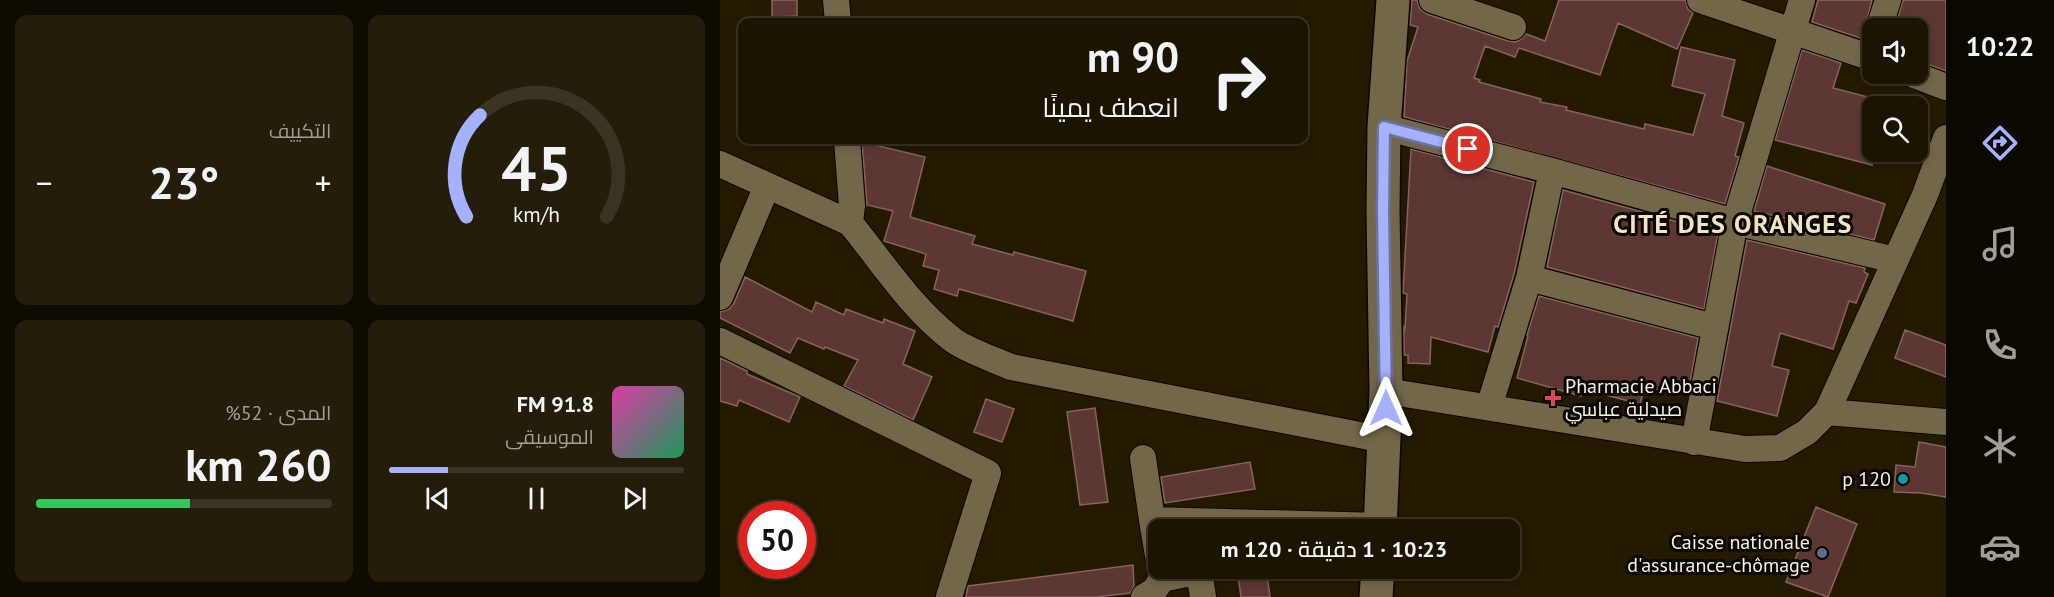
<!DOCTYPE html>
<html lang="ar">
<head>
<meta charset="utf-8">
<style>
	:root { --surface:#1b1400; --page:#241d0a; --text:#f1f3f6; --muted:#a09e99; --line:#393322; --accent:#a5b1fc }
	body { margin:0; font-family:"PT Sans",Cairo,sans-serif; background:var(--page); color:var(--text); direction:rtl; height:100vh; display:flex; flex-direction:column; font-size:22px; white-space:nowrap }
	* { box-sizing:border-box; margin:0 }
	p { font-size:20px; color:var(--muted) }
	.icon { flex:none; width:33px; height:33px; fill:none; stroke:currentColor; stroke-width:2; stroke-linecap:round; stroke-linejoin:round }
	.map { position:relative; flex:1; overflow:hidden; direction:ltr }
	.sheet { display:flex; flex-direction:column; gap:15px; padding:15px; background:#0f0b00; width:720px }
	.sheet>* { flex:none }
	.banner { position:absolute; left:18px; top:18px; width:570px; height:126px; border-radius:12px; box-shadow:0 3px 9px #0003,0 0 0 2px var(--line); direction:rtl; background:#1b1400; color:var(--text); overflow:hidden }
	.tools { position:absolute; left:1142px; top:18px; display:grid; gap:12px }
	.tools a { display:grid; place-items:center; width:66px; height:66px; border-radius:12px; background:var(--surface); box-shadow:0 3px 9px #0003,0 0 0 2px var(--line); font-size:30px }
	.speed { position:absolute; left:18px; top:501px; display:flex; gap:12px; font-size:30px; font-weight:700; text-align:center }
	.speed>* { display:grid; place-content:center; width:78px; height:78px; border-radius:50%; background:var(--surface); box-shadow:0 3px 9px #0003,0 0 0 2px var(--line); line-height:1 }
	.speed .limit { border:9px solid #d22; background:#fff; color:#111 }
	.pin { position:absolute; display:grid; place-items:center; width:51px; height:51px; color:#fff; margin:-26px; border:3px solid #fff; border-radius:50%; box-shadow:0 2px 6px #0007 }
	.me { position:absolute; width:66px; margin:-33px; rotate:0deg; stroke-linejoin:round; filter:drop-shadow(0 0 4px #0008) }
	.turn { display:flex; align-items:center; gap:21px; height:126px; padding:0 30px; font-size:27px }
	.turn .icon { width:78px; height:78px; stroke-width:2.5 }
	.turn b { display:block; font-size:42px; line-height:51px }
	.big { font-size:45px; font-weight:600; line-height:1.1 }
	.sheet .tile { flex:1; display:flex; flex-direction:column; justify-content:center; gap:9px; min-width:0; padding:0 21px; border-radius:12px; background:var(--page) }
	.sheet .dial { align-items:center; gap:0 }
	.dial svg { height:156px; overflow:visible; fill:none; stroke:var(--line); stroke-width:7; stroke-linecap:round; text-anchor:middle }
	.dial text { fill:var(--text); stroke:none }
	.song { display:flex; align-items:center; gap:18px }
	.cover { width:72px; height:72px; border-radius:9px; background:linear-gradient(135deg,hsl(320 70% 55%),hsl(150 70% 35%)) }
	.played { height:6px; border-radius:3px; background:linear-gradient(90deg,var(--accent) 20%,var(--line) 20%) }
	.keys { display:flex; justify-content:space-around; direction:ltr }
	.heat { display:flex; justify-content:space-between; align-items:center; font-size:33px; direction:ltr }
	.charge { height:9px; border-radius:4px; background:linear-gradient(90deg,#34c759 52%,var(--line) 0) }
	.sheet .tiles { flex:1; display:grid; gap:15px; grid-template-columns:repeat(2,1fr) }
	.trip { position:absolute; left:428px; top:519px; width:372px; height:60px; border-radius:12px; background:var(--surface); box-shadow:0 3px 9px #0003,0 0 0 2px var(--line); font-weight:600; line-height:60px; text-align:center; direction:rtl }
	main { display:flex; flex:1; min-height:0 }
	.dock { display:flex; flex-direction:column; width:108px; justify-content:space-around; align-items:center; background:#0b0800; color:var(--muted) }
	.dock .icon { width:42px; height:42px }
	.dock .current { color:var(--accent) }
	.dock b { font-size:27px; color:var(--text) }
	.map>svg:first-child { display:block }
	.building { fill:#5c3734; stroke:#86635f; stroke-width:1.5 }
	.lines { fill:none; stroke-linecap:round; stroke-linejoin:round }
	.street-casing { stroke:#0d0500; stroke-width:28 }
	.secondary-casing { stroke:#0d0500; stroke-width:36 }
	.street { stroke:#726749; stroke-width:26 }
	.secondary { stroke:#726749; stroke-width:33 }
	.route-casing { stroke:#6b73a4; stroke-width:15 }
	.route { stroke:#a5b1fc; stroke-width:10 }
	.health-dot { fill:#e0444e; stroke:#0a0600; stroke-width:2 }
	.culture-dot { fill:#0f9aa8; stroke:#0a0600; stroke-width:2 }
	.service-dot { fill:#5c6f8a; stroke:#0a0600; stroke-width:2 }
	.labels { text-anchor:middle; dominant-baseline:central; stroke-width:6; stroke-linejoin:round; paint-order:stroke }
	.poi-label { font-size:20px; fill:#f8f1e0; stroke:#0a0600; text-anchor:end }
	.district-label { font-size:26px; font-weight:bold; letter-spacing:1.5px; fill:#f0e4c2; stroke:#0a0600 }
</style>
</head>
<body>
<main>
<nav class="dock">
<b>10:22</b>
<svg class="icon current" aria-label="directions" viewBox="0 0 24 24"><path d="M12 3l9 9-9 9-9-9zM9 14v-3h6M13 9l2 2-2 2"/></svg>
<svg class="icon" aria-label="music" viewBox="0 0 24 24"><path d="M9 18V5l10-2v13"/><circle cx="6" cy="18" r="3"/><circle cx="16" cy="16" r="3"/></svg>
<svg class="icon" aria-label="phone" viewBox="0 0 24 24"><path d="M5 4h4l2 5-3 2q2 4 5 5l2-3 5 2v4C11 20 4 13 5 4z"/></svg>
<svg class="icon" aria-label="climate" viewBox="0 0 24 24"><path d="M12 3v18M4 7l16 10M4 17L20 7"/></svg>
<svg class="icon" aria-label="car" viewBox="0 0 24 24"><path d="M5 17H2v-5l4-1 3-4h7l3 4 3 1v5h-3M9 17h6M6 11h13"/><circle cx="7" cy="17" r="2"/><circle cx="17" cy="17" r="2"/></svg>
</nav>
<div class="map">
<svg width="1226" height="597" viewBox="0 0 1226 597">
	<rect width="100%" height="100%" fill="#241a00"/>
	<path class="building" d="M52 0H77V16L52 17Z
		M692 0H697L700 9 707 14 788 41 795 42 802 39 806 34 825 41 839 0H965L968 9 973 13 957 49 898 23 880 75 799 48 795 57 765 46 754 78 760 80 759 82 821 99 820 102 847 107 846 110 924 129 925 124 973 135 985 94 952 86 961 47 1015 60 1002 116 1024 123 1015 156 1019 157 1005 204 684 117 687 61 698 27 690 25Z
		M1098 0H1152L1143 36 1140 38 1092 22Z
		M1183 0H1226V71L1197 60V28H1175Z
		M1082 50 1121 63 1113 88 1152 98V165L1055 140Z
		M142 142 205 157 190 217 255 236 252 244 293 255 294 252 366 271 353 321 239 289 237 296 214 289 219 270 203 266 206 254 164 241 173 211 147 205Z
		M691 149 814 182 794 274 778 327 775 326 768 352 711 337 710 364 688 363V355H684V327L685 328 687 294 683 293Z
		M1047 166 1165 204 1154 240 1034 211Z
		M843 190 998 233 984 309 827 267Z
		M1027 240 1145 268 1144 272 1148 274 1136 303 1129 301 1113 349 1060 333 1052 366 1069 370 1057 416 997 401Z
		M25 277 92 312 96 302 124 315 126 309 163 323 164 319 195 331 183 364 212 377 193 420 124 386 138 360 105 347 104 349 78 338 70 353 0 318V312L9 309 14 303Z
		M819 296 978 338 968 394 959 392 958 395 925 386 920 404 863 389 861 396 797 378 808 336 807 335Z
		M1185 330 1226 345V377L1175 358Z
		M0 358 27 371V374L80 397 69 422 19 400 17 406 0 401Z
		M266 399 294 409 282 442 254 432Z
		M375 408 388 502 360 505 347 412Z
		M1199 442 1226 447V497L1201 493 1174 492 1176 465 1195 467Z
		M530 462 535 489 445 503 441 477Z
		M1096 507 1137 524 1108 597 1066 582Z
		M413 565 414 586 410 593 376 597H246L248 586Z
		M517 568H546L550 597H521Z"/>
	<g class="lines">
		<g class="street-casing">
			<path id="street" d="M116 0 118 22
				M712 0 793 27
				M980 0 1152 58
				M1159 28 1168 0
				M1192 74 1226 87
				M664 127 832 171 1015 222 1175 260
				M127 140 132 205 130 223C163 263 191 308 233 340 248 351 273 359 291 367L665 440
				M0 164 130 223
				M809 278 994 327
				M0 297 47 186
				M0 341 268 473 229 597
				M666 391 1025 449 1060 448 1087 432 1107 412 1205 195 1226 138
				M769 407 809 278 832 171
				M1107 412 1226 422
				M974 442 1015 222 1082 0
				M423 458 432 520
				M438 555 432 520 661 526
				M440 568 442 579 479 571 483 597
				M424 597 434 591 442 579"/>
		</g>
		<g class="secondary-casing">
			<path id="secondary" d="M660 530 666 391 663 211 664 127 673 0
				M656 597 658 568"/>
		</g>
		<use href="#street" class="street"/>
		<use href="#secondary" class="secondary"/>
	</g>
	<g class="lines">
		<g class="route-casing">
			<path id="route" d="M666 408 663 211 664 127 748 149"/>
		</g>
		<use href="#route" class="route"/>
	</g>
	<path class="health-dot" d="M830 389h6v6h6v6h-6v6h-6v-6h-6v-6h6z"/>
	<circle class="culture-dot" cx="1183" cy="479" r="6"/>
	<circle class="service-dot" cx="1102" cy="553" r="6"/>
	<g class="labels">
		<g class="poi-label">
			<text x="845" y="386" text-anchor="start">Pharmacie Abbaci<tspan x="845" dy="23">صيدلية عباسي</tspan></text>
			<text x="1171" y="479">p 120</text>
			<text x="1090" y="542">Caisse nationale<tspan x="1090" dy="23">d'assurance-chômage</tspan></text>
		</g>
		<g class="district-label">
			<text x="1013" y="223">CITÉ DES ORANGES</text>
		</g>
	</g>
</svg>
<div class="tools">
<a><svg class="icon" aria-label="sound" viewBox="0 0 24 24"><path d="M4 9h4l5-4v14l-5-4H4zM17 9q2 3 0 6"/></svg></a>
<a><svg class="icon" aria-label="search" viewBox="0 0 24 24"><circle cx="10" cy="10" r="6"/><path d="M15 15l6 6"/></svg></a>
</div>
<div class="speed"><div class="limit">50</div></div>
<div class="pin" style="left:748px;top:149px;background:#d93025"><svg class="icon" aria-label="arrive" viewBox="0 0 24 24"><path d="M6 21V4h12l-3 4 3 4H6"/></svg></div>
<svg class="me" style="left:666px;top:408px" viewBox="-20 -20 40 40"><path d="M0-17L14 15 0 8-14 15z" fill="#a5b1fc" stroke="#fff" stroke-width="4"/></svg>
<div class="trip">10:23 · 1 دقيقة · 120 m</div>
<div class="banner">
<div class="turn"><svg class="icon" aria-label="right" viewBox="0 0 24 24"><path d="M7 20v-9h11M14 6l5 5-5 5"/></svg><div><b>90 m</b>انعطف يمينًا</div></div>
</div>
</div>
<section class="sheet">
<div class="tiles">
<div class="tile dial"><svg viewBox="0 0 100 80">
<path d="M14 69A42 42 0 1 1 86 69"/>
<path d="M14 69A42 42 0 0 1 21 17" stroke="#a5b1fc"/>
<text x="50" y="56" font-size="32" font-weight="700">45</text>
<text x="50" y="72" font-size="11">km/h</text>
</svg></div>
<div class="tile"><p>التكييف</p>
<div class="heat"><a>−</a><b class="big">23°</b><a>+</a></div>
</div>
<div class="tile">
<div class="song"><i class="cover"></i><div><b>91.8 FM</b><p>الموسيقى</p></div></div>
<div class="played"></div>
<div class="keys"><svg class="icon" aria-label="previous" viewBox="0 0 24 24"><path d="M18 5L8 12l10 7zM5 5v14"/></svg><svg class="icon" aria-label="pause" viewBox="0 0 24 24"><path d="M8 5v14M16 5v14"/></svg><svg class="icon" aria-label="next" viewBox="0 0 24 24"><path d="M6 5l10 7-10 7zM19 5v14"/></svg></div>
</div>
<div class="tile"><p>المدى · 52%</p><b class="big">260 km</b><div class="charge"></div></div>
</div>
</section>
</main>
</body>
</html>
